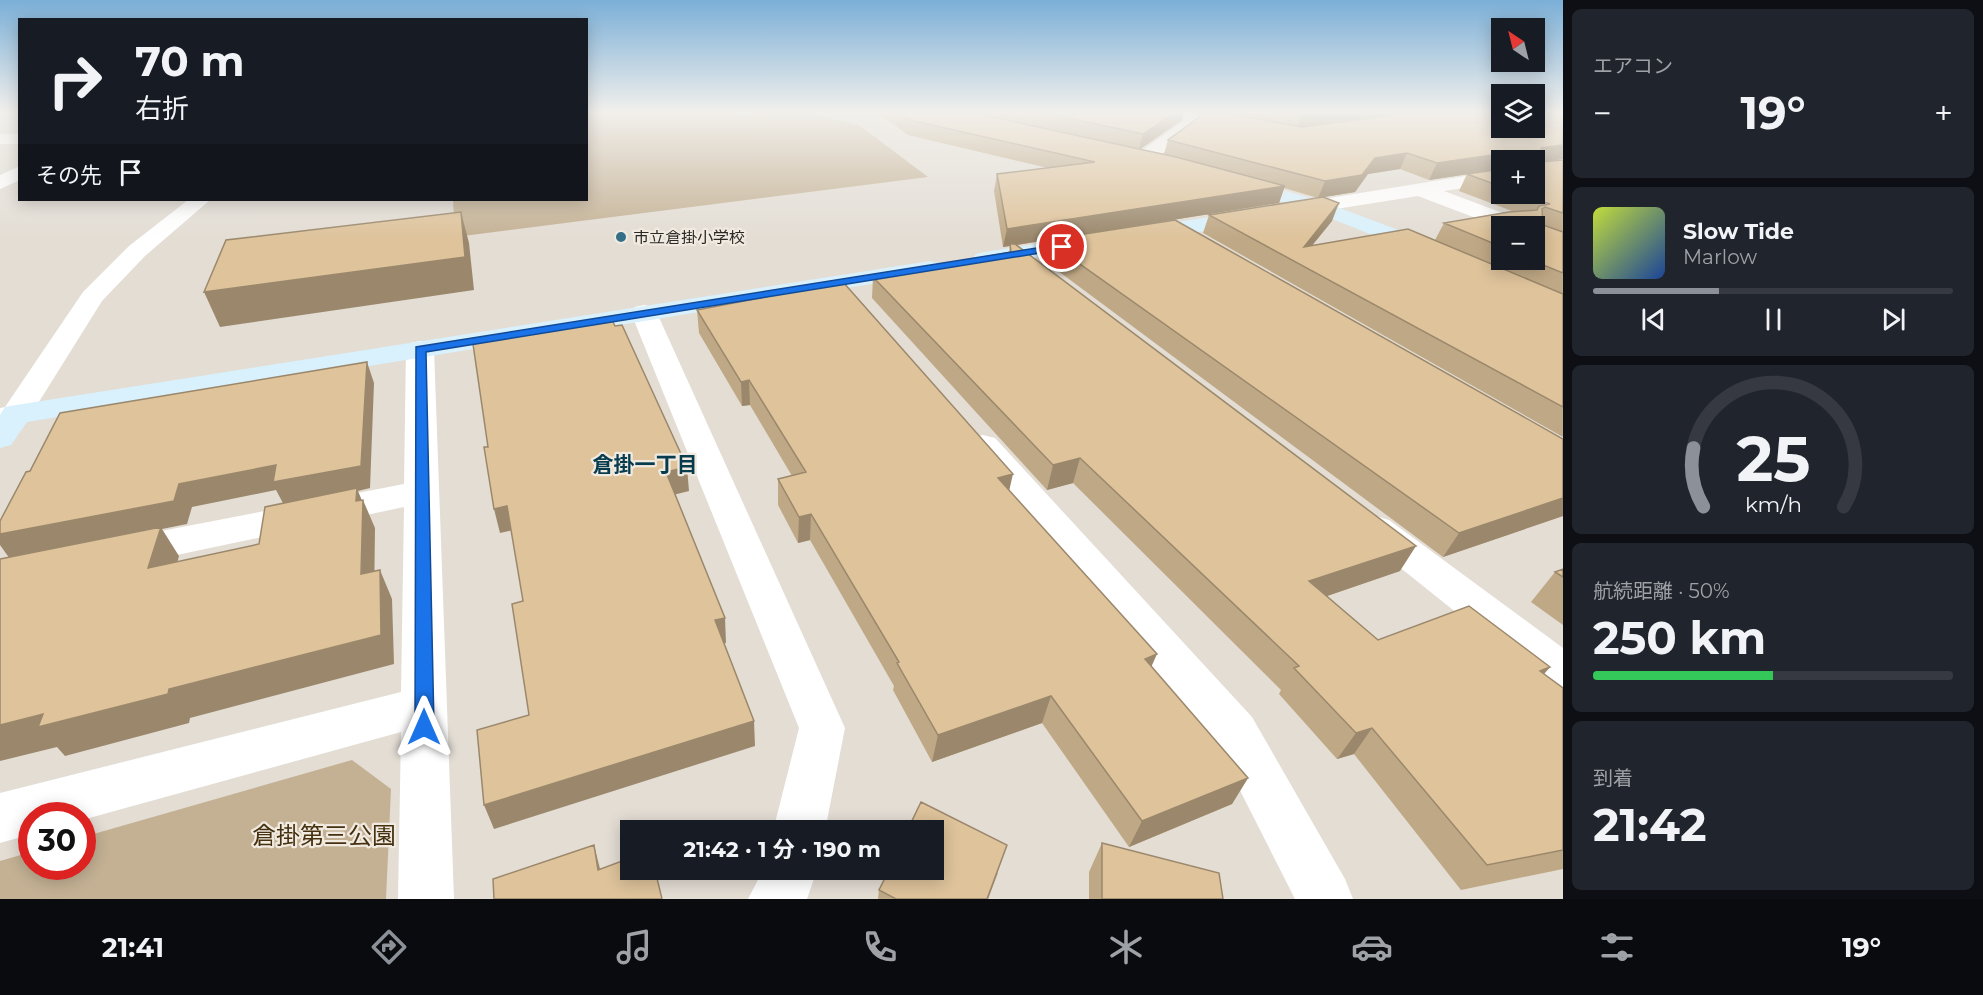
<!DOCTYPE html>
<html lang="ja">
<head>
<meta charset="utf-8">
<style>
	:root { --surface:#171b24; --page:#20242c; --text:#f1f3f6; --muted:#9ea1a6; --line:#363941; --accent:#8c9099 }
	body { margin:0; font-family:Montserrat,"Noto Sans JP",sans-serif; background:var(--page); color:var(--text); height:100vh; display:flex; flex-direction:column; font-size:22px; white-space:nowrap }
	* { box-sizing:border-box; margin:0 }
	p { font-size:20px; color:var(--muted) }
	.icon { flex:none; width:33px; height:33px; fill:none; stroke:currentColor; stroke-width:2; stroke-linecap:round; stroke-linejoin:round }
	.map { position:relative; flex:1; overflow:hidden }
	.side { display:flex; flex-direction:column; gap:9px; padding:9px; background:#0d0f14; width:420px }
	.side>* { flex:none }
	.top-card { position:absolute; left:18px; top:18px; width:570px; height:183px; border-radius:0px; box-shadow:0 3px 15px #0003; background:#171b24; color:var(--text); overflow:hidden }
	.needle { width:39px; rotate:325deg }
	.buttons { position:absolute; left:1491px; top:18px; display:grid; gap:12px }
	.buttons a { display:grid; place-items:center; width:54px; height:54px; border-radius:0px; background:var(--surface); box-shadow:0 3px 15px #0003; font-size:30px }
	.speed { position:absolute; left:18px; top:802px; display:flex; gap:12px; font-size:30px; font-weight:700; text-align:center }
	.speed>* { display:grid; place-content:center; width:78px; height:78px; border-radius:50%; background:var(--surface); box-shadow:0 3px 15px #0003; line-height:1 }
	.speed .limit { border:9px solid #d22; background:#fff; color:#111 }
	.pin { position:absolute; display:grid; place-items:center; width:51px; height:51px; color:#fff; margin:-26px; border:3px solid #fff; border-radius:50%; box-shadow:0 2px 6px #0007 }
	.me { position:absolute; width:66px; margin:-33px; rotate:0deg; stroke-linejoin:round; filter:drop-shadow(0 0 4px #0008) }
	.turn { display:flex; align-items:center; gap:21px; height:126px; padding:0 18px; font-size:27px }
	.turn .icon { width:78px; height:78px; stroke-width:2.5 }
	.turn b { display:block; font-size:42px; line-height:51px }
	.then { display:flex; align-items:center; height:57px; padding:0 18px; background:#0003; gap:12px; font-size:22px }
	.big { font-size:45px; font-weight:700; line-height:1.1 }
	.side .card { flex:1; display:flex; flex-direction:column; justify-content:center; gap:9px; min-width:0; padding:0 21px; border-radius:9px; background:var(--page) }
	.side .dial { align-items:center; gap:0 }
	.dial svg { height:156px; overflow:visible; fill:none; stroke:var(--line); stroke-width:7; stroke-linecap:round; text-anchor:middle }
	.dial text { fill:var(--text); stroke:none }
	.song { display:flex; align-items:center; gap:18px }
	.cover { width:72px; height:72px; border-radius:9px; background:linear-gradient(135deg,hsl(70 70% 55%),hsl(220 70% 35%)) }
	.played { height:6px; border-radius:3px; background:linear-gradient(90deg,var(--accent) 35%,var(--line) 35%) }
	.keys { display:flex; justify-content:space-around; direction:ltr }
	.heat { display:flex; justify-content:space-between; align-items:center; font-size:33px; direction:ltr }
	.charge { height:9px; border-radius:4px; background:linear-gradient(90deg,#34c759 50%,var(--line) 0) }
	.trip { position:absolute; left:620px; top:820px; width:324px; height:60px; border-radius:0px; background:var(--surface); box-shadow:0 3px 15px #0003; font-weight:700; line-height:60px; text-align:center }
	.tabs { display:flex; height:96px; justify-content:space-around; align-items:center; background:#090b0e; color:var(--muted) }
	.tabs .icon { width:42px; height:42px }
	.tabs .current { color:var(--accent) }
	.tabs b { font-size:27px; color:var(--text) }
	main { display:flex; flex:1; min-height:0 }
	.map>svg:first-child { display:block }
	.green { fill:#c4b194 }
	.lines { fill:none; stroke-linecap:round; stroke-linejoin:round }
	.street { fill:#fff; fill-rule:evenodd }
	.secondary { fill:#d9f1fc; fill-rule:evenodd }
	.wall { fill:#bfa885; fill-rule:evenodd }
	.shaded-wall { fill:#9b886c }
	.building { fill:#dec39b; stroke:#9b886c; stroke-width:1.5 }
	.route { fill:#1a73e8; stroke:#114b97; stroke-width:1.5 }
	.poi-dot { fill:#346f87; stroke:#f1eae1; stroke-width:2 }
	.labels { text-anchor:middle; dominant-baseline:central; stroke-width:4.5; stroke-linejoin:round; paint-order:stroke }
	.far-poi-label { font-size:16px; fill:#2a2824; stroke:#f1eae1; text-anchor:start }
	.neighbourhood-label { font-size:21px; font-weight:bold; fill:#073c4e; stroke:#f1eae1 }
	.near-park-label { font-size:24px; fill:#453110; stroke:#f1eae1 }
</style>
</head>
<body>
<main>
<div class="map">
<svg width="1563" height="899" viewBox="0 0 1563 899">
	<rect width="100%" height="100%" fill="#e3ddd4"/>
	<path class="green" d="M587 113H733L746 117 756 113H808L859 125 928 177 455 237 453 200H586Z
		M352 760 391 789 386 899H0V861L31 852 32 867H82L83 837Z"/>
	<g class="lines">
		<path class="street" d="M1171 113H1212L1251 122 1253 126 1245 131 1203 123 1150 163H1136L1134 159 1136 155 1186 119 1173 116Z
			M0 134H20V144H0Z
			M20 166V180L0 189V175Z
			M1502 170V182L1444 191 1524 221 1527 226 1502 228 1418 196 1317 212 1310 210 1307 206 1310 202 1317 200Z
			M188 200H210L145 256 102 301 27 421 0 426V408L5 407 83 292 129 246Z
			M644 305 653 307 657 313 845 728 825 831H773L799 728 631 313 635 307Z
			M420 341 430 343 434 349 454 899H398L401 732 82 820V816H32V834L0 843V793L401 692 404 507 125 566 112 562 106 552 112 542 125 538 404 484 406 349 410 343Z
			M983 435 995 438 1252 717 1345 879 1353 899H1295L1218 747 971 452 967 445 971 438Z
			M1376 516 1389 520 1563 648V690L1547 685 1363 538 1358 529 1363 520Z
			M763 870H817L807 899H748Z"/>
		<path class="secondary" d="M1238 177 1324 202 1438 245 1442 250 1438 255 1430 257 1422 255 1310 210 1231 187 1228 183 1231 179Z
			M1250 211 1258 212 1261 217 1258 222 1144 241 1136 239 1133 234 1136 229 1144 227Z
			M1087 236 1095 238 1098 243 1095 248 984 266 976 264 972 259 976 254 984 252Z
			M930 261 938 263 942 268 938 273 27 422 11 445 0 448V415L5 407 16 405Z"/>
	</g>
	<path class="wall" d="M878 113H1183L1182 120 1140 149 1164 154 1168 140 1243 117 1227 113H1402L1303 127 1563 160V437L1203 233 1209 215 1332 221 1312 245 1435 240 1444 223 1512 211 1459 191 1467 174 1502 169V194H1534V160H1502V169L1429 180 1400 169 1368 174 1355 192 1318 198 1284 188 1279 203 1017 245 1400 571 1327 596 1378 640 1550 667 1544 674 1563 688V869L1461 890 1354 754 1337 759 1279 694 1281 690 1073 483 1047 490 872 298 873 277 1009 253 1010 246 1003 247 994 191 997 174 1048 168 908 135ZM1502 226 1534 260H1502Z
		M1046 240 1563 439V516L1443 557 1042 259Z
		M697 310 1009 491 1151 667 1248 778 1232 804 1129 847 1042 723 932 762 893 690 894 686 810 540 798 543 778 505V479L792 476 750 405 742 406 699 333Z
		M1563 569V625L1531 602 1555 572Z
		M1102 843 1223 899H1089V872Z
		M998 873 988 899H878L879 890Z"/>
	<path class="shaded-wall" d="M1174 113H1183L1182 120 1139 150 1143 134Z
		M1302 113H1402L1297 128Z
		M1563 145V159L1534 163 1541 148Z
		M1512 152 1508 160H1502V169L1429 180 1437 163Z
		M1407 153 1400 169 1368 174 1355 192 1318 198 1325 181 1375 158Z
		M1285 186 1279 203 1003 247 1007 229Z
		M1339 203 1332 221 1298 263 1304 247Z
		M461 212 469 243 474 290 220 327 204 292Z
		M367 362 374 383 370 488 358 491 363 503V500L375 528 374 604 284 505 276 490 192 507 187 524 162 529 179 556 168 597 10 559 0 545V534L179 484 276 465Z
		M749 380 750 405 742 406 741 382Z
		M1080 458 1073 483 1047 490 1053 465Z
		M687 467 689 491 669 496 666 472Z
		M1013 474 1007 500 998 478Z
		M1563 498V516L1443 557 1459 533Z
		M507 506 513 530 500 533 494 509Z
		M811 514 810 540 798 543 799 517Z
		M1416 546 1400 571 1295 607 1309 581Z
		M380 570 392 599 394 664 190 718 189 723 65 756 57 747 0 761V725L43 714Z
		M725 618 726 643 717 645 715 620Z
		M1157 654 1145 681V659Z
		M1550 667 1527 693 1540 671Z
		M1051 696 1042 723 932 762 938 735Z
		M754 721 755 746 494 829 484 805Z
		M1372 728 1354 754 1337 759 1356 733Z
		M1248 778 1232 804 1129 847 1142 821Z
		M594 845 601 873 598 870Z
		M1007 845 988 899H987Z"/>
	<path class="building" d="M900 113H974L1176 157 1285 186 1007 229 997 174 1095 162 910 120Z
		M1044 113H1174L1143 134Z
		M1205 113H1224L1303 127 1408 113H1502V128H1534V113H1563V145L1541 148 1542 162 1563 160V213L1545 207 1542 209 1543 225 1563 232V273L1531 260H1534V226H1502V247L1444 223 1509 212 1537 210 1539 206 1550 204 1520 194H1534V160H1512V152L1437 163 1407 153 1375 158 1362 175 1325 181 1168 140Z
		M1502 169V187L1467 174Z
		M1323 197 1339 203 1304 247 1408 229 1563 294V407L1209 215Z
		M461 212 465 257 204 292 226 240Z
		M1175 220 1563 439V498L1459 533 1046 240Z
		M1010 244H1015L1416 546 1309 581 1378 640 1469 606 1550 667 1540 671 1563 688V850L1487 865 1372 728 1356 733 1294 668 1299 666 1080 458 1053 465 873 277 1011 252Z
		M843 282 1013 474 998 478 1157 654 1145 659 1248 778 1142 821 1051 696 938 735 897 663 899 662 811 514 799 517 778 479 806 472 749 380 741 382 697 310Z
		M612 320 615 326 622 325 687 467 666 472 725 618 715 620 754 721 484 805 477 730 529 715 512 604 523 601 507 506 494 509 484 447H488L473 344Z
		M367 362 361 466 273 482 276 465 179 484 174 501 0 534V521L26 472 30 471 60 413Z
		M357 488 356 501 363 500 361 574 380 570 381 635 169 689 168 694 38 727 43 714 0 725V559L161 527 148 568 259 544 265 507Z
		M1563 569V577L1555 572Z
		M921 802 1007 845 987 899H896L879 890 889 870H933V831H907Z
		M1102 843 1219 873 1223 899H1102Z
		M594 845 598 870 630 858V870H655L662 899H494L493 879Z"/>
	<linearGradient id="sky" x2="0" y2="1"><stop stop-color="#7bafd7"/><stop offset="0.47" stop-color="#f2f0ec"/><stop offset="1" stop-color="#f2f0ec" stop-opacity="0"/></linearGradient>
	<rect width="1563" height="239" fill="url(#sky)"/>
	<path class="route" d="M1062 244 1067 247 1065 249 426 352 434 727 431 733 424 736 417 733 415 727 416 347Z"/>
	<circle class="poi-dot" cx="621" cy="237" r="6"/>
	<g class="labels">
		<g class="far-poi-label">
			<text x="633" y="237">市立倉掛小学校</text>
		</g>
		<g class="neighbourhood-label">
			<text x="645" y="464">倉掛一丁目</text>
		</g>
		<g class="near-park-label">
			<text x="324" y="835">倉掛第三公園</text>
		</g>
	</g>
</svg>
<div class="buttons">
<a><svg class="needle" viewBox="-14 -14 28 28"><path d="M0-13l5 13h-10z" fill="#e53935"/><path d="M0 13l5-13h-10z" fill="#9ea1a6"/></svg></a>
<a><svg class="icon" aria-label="layers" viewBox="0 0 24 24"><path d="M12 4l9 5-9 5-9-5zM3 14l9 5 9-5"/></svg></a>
<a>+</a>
<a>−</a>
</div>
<div class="speed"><div class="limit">30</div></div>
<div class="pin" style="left:1062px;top:247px;background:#d93025"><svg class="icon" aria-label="arrive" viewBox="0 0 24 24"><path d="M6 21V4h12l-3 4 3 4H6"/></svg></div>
<svg class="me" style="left:424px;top:727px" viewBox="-20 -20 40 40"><path d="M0-17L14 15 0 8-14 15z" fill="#1a73e8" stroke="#fff" stroke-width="4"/></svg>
<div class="trip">21:42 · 1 分 · 190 m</div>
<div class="top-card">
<div class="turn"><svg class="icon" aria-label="right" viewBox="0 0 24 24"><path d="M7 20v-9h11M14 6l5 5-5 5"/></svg><div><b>70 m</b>右折</div></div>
<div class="then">その先<svg class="icon" aria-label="arrive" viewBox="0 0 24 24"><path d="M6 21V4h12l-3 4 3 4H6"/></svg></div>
</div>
</div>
<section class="side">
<div class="card"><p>エアコン</p>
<div class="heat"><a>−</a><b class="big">19°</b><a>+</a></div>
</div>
<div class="card">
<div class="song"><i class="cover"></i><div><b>Slow Tide</b><p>Marlow</p></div></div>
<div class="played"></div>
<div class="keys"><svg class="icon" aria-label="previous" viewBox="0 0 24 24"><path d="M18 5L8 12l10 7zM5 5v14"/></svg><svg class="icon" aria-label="pause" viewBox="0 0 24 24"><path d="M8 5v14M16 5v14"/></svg><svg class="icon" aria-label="next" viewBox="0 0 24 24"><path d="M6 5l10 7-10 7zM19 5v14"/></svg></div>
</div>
<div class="card dial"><svg viewBox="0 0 100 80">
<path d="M14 69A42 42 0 1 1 86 69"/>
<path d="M14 69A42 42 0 0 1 9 39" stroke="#8c9099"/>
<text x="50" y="56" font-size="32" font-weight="700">25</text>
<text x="50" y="72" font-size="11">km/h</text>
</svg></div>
<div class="card"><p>航続距離 · 50%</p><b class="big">250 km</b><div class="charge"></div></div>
<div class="card"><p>到着</p><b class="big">21:42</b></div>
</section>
</main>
<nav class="tabs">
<b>21:41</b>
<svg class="icon current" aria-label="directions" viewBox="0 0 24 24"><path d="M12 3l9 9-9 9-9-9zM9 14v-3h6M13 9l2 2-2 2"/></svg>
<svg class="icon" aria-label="music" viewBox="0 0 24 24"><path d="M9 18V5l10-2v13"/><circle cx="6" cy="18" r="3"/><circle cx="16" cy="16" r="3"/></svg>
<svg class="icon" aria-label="phone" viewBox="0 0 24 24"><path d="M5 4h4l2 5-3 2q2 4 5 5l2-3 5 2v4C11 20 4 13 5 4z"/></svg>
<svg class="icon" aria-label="climate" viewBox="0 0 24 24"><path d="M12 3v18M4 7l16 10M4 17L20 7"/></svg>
<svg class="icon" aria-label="car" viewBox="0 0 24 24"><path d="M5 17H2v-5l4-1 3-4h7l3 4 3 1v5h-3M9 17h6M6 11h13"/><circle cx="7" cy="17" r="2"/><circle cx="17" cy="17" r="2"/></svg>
<svg class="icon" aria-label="filters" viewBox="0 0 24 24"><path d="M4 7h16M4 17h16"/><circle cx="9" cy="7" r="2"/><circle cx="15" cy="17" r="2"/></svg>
<b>19°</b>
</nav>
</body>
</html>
